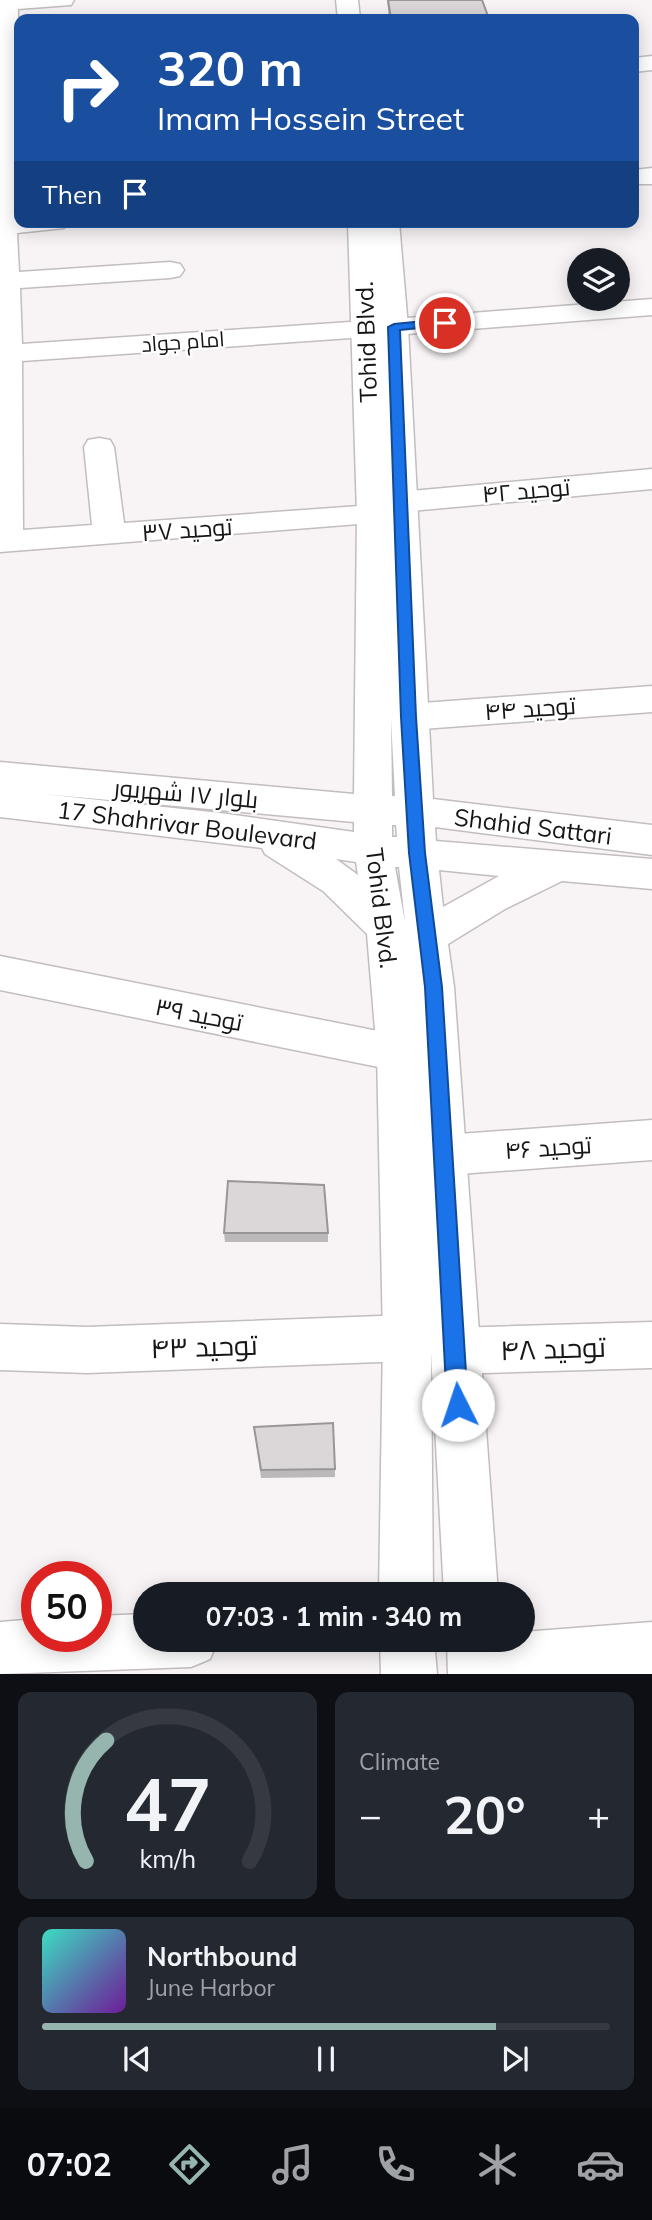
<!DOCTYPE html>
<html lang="en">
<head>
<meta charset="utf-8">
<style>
	:root { --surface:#171b24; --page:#242831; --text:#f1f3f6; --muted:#9ea1a6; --line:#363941; --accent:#97b5af }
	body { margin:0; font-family:Mulish,Cairo,sans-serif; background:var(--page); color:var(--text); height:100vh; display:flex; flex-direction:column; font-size:26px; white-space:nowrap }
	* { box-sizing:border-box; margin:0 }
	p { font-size:23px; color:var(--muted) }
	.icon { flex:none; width:38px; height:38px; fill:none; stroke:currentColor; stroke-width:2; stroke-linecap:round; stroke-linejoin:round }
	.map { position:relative; height:1674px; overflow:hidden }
	.drawer { display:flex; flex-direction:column; gap:18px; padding:18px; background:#0d0f14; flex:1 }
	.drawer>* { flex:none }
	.banner { position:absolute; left:14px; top:14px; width:625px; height:214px; border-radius:14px; box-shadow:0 4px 18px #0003; background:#1a4fa0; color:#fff; overflow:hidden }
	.fabs { position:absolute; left:567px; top:248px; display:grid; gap:14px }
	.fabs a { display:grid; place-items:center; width:63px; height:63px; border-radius:50%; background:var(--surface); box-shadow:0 4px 18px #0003; font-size:35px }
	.speed { position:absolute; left:21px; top:1561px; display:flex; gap:14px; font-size:35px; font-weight:700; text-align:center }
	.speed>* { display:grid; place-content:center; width:91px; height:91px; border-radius:50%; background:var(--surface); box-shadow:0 4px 18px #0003; line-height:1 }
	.speed .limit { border:10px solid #d22; background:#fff; color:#111 }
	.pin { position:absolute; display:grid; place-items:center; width:60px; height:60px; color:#fff; margin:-30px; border:4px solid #fff; border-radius:50%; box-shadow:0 2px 7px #0007 }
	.me { position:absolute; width:77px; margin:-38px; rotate:356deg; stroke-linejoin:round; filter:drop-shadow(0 0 5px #0008) }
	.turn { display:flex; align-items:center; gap:24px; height:147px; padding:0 28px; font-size:32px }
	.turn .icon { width:91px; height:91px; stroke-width:2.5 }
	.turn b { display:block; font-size:49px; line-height:60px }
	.then { display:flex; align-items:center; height:66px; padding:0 28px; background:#0003; gap:14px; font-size:26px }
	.big { font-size:52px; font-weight:700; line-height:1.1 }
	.drawer .card { flex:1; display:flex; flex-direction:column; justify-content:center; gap:10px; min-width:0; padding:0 24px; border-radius:14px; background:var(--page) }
	.drawer .dial { align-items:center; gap:0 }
	.dial svg { height:182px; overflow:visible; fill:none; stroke:var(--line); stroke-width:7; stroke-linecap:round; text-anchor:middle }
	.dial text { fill:var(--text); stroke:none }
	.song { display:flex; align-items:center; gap:21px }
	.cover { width:84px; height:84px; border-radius:10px; background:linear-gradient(135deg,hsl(170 70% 55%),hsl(280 70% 35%)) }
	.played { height:7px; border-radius:4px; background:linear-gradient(90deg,var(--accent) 80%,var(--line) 80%) }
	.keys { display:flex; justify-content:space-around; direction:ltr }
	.heat { display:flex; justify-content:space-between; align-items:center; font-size:38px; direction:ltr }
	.drawer .tiles { flex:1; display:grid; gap:18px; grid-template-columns:1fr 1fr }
	.card:last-child { grid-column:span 2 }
	.trip { position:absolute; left:133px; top:1582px; width:402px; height:70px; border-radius:35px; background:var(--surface); box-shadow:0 4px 18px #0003; font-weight:700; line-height:70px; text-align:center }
	.tab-bar { display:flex; height:112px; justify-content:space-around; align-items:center; background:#090b0e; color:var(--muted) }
	.tab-bar .icon { width:49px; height:49px }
	.tab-bar .active { color:var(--accent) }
	.tab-bar b { font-size:32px; color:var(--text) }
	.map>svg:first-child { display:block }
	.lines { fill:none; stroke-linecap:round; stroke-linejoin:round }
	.minor-casing { stroke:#c2bdbf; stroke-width:3 }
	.major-casing { stroke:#c2bdbf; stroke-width:3 }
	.minor { fill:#fff; fill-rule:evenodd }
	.major { fill:#fff; fill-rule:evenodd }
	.wall { fill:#bcb9ba }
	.building { fill:#dbd7d8; stroke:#999697; stroke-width:2 }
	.route { fill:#1a73e8; stroke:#114b97; stroke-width:2 }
	.labels { text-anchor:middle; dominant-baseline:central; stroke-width:5; stroke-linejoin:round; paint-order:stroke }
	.far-street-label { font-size:21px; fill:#171616; stroke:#fff }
	.street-label { font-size:24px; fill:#171616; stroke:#fff }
	.near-street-label { font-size:28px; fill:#171616; stroke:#fff }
</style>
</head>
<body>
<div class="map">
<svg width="652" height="1674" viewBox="0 0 652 1674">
	<rect width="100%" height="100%" fill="#f8f4f5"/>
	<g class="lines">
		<g class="minor-casing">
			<path id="minor" d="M0 0H74L71 5 18 9 17 217 19 222H68L64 228 17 233 19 272 170 262 180 264 184 270 180 276 170 278 20 288 22 344 365 321 375 323 379 329 375 335 365 337 22 361 23 530 92 525 84 447 88 440 99 438 110 440 114 447 124 523 373 505 384 508 389 515 384 522 0 552Z
				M652 56V70L634 72V58Z
				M652 168V184H634V170Z
				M652 299V315L394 335 384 333 380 327 384 321 394 319Z
				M652 469V489L400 512 389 509 384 502 389 495 400 492Z
				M652 686V712L409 730 396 726 391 717 396 708 409 704Z
				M0 956 398 1035 413 1040 419 1053 413 1066 398 1071 0 990Z
				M652 1120V1160L445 1175 429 1169 423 1155 429 1141 445 1135Z
				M407 1315 424 1322 431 1338 424 1354 407 1361 87 1373 0 1370V1324L87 1327Z
				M652 1322V1368L454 1374 437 1368 430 1351 437 1334 454 1328Z
				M145 1614V1640H218L210 1659 191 1667 0 1674V1622L37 1619V1636H96V1616Z
				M652 1622V1674H453L448 1664 456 1644 468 1640H523V1632Z"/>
		</g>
		<g class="major-casing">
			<path id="major" d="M336 0H358L360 19H338Z
				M348 222H399L408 327 433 799 652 825V855L435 827 436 841 652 859V889L562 881 505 909 448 944 454 987 498 1594H444L431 1352 433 1594H379L383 1338 377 1053 367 934 323 891 265 854 262 848 0 817V762L354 794 357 515ZM391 719 395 796H392ZM43 794 354 822V832L220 813ZM392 825H396L397 837H392ZM336 859 356 862 358 875ZM395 867H399L405 922ZM439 870 499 876 443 907Z
				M380 1640H434L437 1674H381Z
				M447 1640H501L504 1674H448Z"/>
		</g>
		<use href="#minor" class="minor"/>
		<use href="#major" class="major"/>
	</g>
	<path class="wall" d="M387 0H482L489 19H389Z
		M224 1233H328V1242H225Z
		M254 1427 335 1469V1477L261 1478Z"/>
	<path class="building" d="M388 0H482L489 19H391Z
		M228 1181 324 1185 328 1233H224Z
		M333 1423 335 1469 261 1470 254 1427Z"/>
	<path class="route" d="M445 319 451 323 449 325 400 330 416 717 425 853 442 987 468 1405 465 1413 458 1416 450 1413 447 1405 425 987 409 853 401 717 388 327 394 324Z"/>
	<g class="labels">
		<g class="far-street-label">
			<text transform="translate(183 341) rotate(-4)">امام جواد</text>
		</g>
		<g class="street-label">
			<text transform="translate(366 342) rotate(-92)">Tohid Blvd.</text>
			<text transform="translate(526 490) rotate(-5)">توحید ۴۲</text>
			<text transform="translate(187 529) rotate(-4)">توحید ۳۷</text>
			<text transform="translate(530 708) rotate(-4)">توحید ۴۴</text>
			<text transform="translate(186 793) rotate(5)">بلوار ۱۷ شهریور</text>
			<text transform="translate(187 825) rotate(7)">17 Shahrivar Boulevard</text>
			<text transform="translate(533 826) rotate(7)">Shahid Sattari</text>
			<text transform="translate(382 908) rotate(83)">Tohid Blvd.</text>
			<text transform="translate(199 1014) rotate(11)">توحید ۳۹</text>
			<text transform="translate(548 1147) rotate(-4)">توحید ۴۶</text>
		</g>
		<g class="near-street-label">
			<text transform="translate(204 1346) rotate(-2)">توحید ۴۳</text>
			<text transform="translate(553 1348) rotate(-2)">توحید ۴۸</text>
		</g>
	</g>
</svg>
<div class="fabs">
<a><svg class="icon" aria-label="layers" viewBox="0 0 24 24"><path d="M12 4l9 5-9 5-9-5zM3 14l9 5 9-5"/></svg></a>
</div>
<div class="speed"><div class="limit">50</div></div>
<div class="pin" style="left:445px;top:323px;background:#d93025"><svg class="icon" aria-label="arrive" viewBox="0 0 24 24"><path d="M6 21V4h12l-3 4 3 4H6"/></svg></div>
<svg class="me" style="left:458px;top:1405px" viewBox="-20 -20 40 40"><circle r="19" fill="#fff"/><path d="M0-13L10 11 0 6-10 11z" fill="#1a73e8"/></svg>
<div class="trip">07:03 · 1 min · 340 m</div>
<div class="banner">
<div class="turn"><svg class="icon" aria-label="right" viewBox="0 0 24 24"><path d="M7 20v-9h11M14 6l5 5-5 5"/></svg><div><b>320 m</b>Imam Hossein Street</div></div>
<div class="then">Then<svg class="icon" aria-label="arrive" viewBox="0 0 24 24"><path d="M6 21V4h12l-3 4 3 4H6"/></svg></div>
</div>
</div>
<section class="drawer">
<div class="tiles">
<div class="card dial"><svg viewBox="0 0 100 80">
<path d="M14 69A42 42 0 1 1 86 69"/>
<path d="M14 69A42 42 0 0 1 23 16" stroke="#97b5af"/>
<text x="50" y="56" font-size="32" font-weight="700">47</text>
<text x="50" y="72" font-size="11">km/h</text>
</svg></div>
<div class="card"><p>Climate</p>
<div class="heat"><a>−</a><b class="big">20°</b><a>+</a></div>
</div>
<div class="card">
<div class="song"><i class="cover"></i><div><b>Northbound</b><p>June Harbor</p></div></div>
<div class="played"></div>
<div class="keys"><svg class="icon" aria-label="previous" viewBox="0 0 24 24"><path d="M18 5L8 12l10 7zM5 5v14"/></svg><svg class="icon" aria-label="pause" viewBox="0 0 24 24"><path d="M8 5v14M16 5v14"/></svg><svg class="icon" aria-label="next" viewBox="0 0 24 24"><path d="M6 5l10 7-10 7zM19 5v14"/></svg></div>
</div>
</div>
</section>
<nav class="tab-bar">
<b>07:02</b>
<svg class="icon active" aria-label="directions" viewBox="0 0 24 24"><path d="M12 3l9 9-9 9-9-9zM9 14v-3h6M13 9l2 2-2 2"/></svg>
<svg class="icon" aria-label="music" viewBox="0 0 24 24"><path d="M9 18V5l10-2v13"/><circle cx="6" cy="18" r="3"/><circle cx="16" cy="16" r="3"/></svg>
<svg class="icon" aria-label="phone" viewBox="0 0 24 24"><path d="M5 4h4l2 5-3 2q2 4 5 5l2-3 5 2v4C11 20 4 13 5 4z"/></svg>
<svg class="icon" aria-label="climate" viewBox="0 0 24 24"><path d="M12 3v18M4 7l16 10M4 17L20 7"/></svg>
<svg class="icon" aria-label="car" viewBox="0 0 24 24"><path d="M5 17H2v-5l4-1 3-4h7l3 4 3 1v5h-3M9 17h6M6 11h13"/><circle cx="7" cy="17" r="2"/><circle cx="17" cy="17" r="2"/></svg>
</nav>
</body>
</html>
